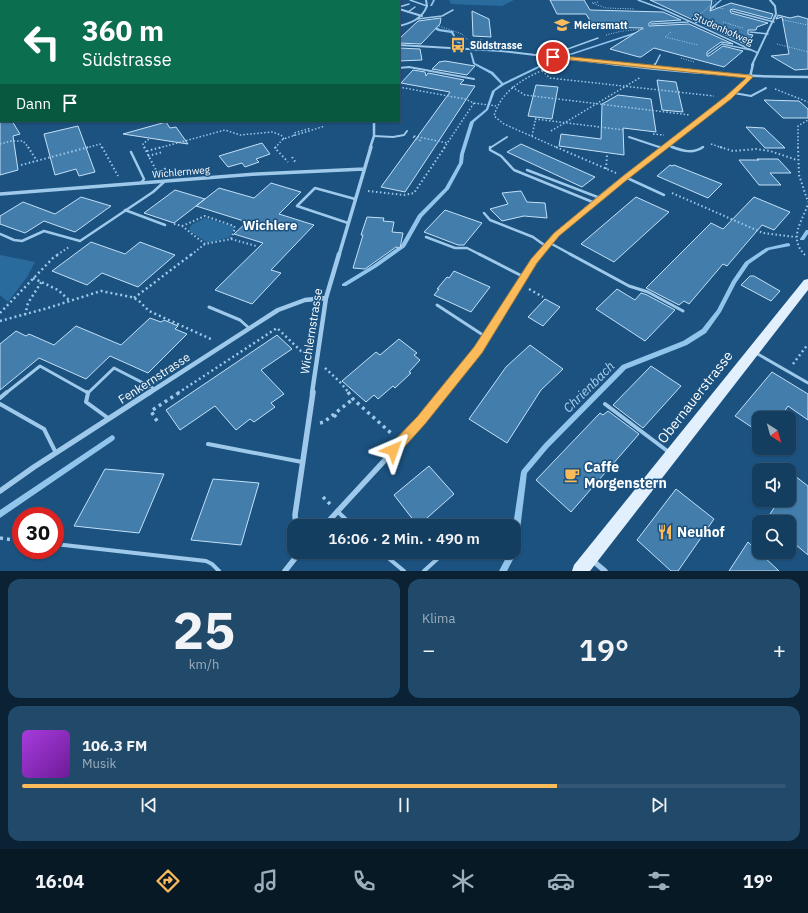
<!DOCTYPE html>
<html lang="de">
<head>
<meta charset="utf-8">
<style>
	:root { --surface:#143e60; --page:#214969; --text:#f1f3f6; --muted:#9daebd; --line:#335775; --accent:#fcbb5a }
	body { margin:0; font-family:"IBM Plex Sans",sans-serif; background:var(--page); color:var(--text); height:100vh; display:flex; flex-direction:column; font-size:15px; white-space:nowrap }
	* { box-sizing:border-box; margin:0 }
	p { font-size:13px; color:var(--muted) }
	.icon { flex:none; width:22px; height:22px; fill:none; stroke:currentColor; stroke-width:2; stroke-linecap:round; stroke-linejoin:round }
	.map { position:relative; height:571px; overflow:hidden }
	.drawer { display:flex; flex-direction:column; gap:8px; padding:8px; background:#0b2235; flex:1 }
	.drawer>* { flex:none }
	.guide { position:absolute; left:0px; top:0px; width:400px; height:122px; box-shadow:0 1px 3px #0004,0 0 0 1px var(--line); background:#0b6e4f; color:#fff; overflow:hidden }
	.needle { width:26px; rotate:143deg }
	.buttons { position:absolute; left:752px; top:411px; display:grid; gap:8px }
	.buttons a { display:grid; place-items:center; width:44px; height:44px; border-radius:8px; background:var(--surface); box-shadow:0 1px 3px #0004,0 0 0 1px var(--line); font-size:20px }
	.speed { position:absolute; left:12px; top:507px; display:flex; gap:8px; font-size:20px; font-weight:700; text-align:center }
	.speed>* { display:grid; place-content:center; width:52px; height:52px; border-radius:50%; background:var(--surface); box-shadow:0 1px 3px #0004,0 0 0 1px var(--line); line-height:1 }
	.speed .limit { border:6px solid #d22; background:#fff; color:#111 }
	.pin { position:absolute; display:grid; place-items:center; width:34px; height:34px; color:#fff; margin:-17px; border:2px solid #fff; border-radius:50%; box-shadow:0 1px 4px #0007 }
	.me { position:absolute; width:44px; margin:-22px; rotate:43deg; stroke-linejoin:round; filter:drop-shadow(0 0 3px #0008) }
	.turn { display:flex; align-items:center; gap:14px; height:84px; padding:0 16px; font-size:18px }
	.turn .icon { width:52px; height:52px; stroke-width:2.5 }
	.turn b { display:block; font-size:28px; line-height:34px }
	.then { display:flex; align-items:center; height:38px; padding:0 16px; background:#0003; gap:8px; font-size:15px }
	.big { font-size:30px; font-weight:600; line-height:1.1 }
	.drawer .tile { flex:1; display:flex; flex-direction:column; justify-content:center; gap:6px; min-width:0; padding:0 14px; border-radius:12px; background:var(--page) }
	.drawer .dial { align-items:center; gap:0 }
	.dial b { font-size:52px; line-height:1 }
	.song { display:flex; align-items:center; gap:12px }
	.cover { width:48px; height:48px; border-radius:6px; background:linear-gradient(135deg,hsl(280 70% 55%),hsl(280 70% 35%)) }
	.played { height:4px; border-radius:2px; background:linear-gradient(90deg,var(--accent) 70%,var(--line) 70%) }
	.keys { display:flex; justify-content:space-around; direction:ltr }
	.heat { display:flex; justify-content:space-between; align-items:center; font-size:22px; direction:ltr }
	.drawer .tiles { flex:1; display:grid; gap:8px; grid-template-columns:1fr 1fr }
	.tile:last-child { grid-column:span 2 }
	.trip { position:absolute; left:287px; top:519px; width:234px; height:40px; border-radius:12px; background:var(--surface); box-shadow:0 1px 3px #0004,0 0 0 1px var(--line); font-weight:600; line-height:40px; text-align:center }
	.menu { display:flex; height:64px; justify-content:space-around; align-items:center; background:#081926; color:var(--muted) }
	.menu .icon { width:28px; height:28px }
	.menu .selected { color:var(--accent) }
	.menu b { font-size:18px; color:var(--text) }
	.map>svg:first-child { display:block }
	.green { fill:#2a6b9d }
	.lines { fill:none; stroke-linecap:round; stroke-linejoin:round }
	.stream { fill:#91c5ec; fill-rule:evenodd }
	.building { fill:#437dab; stroke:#c3e0f8 }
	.path-far4 { stroke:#9ec9ea; stroke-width:1; stroke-dasharray:1 1.5; stroke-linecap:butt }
	.path-far3 { stroke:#9ec9ea; stroke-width:1.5; stroke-dasharray:1.5 2; stroke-linecap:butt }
	.path-far2 { stroke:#9ec9ea; stroke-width:2; stroke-dasharray:1.5 2.5; stroke-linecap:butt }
	.path-far1 { stroke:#9ec9ea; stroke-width:2.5; stroke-dasharray:2 3; stroke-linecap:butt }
	.path { stroke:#9ec9ea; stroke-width:3.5; stroke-dasharray:3 4; stroke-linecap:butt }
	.service-far4 { stroke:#9ec9ea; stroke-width:1.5 }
	.service-far3 { stroke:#9ec9ea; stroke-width:2 }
	.service-far2 { stroke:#9ec9ea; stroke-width:2.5 }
	.service-far1 { stroke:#9ec9ea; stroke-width:3 }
	.service { stroke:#9ec9ea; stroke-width:4 }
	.minor-far4 { stroke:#9ec9ea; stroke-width:2 }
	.minor-far3 { stroke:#9ec9ea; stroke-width:2.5 }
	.minor-far2 { stroke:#9ec9ea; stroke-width:3.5 }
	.minor-far1 { stroke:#9ec9ea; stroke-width:4.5 }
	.minor { stroke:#9ec9ea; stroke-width:5.5 }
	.primary { fill:#e2f0fe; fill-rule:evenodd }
	.route { fill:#fcbb5a; stroke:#a47a3a }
	.labels { text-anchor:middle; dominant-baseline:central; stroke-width:3; stroke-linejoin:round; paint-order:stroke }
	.far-poi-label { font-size:10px; font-weight:bold; fill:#fff; stroke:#1b5280; text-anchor:start }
	.far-street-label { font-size:10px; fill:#fff; stroke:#1b5280 }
	.street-label { font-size:12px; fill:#fff; stroke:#1b5280 }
	.neighbourhood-label { font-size:13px; font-weight:bold; fill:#fff; stroke:#1b5280 }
	.water-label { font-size:13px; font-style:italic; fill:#a9d2f2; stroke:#1b5280 }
	.near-street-label { font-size:14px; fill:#fff; stroke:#1b5280 }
	.near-poi-label { font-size:14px; font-weight:bold; fill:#fff; stroke:#1b5280; text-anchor:start }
</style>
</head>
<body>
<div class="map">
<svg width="808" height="571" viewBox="0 0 808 571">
	<rect width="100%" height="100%" fill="#1b5280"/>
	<path class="green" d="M449 0H514L502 6 451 4Z
		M205 218 233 226 234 228 230 237 208 243 190 231V227L193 224Z
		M0 255 35 262 27 277 8 302 0 295Z"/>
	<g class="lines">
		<path class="stream" d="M433 0H435L432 6H430Z
			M720 0H722L697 23H695V21Z
			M431 24 440 29 453 31 455 36V39L463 44 461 45 453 40V36L451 33 438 31 430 26Z
			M639 31 641 32 571 55 569 54Z
			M470 52 472 53 475 63 493 72 503 83 551 60 553 61 504 85 495 91 488 110 474 122 464 154 463 163 449 189 422 217 405 247 377 267 346 286H342V284L373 265 401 245 418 215 445 188 459 163 460 154 470 122 486 109 492 91 501 84 491 74 473 64Z
			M806 230H808V234L804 240H800V239Z
			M788 243 790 244V246L769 250 749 264 736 283 721 312 706 333 687 345 626 369 548 448 527 473 518 546 517 549H515L517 552 507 571H499L509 552H514V526H513L521 472 522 470 544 444 622 365 683 341 702 329 717 310 732 281 745 262 766 248Z
			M112 435 114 436 115 438 114 440 0 518V510Z"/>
	</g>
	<path class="building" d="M550 0H584L590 10 663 12 681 20 651 22 649 23V26L689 24 733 44 721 42 707 52V56H709L723 46 743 51 724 67 654 48 641 57H639L610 49 643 28 594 27 586 14H557Z
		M650 0H712L710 11 731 3 773 14 771 19 733 9 730 10 731 13 768 23 757 27 756 30H748V34L753 35 747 45Z
		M472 11 489 19 491 37 473 36Z
		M778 15 790 18 798 16 808 19V69L795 70 771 56 789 54 782 17 776 19Z
		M441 18 440 24 421 44 399 43V39L418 21Z
		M399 48 420 49 422 60 399 61Z
		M445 61 475 66 467 75 432 69 439 62Z
		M413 70 425 72 426 76 428 73 464 80 460 84 475 86 405 192 381 187 450 92 401 83Z
		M657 80 676 82 683 112 662 110Z
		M536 85 558 87 552 119 528 116Z
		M618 95 651 99 656 132 623 128 624 155 559 146 561 134 601 139 602 104Z
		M764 100 799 101 808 109V118H783Z
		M0 104 1 121H12L20 134 13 136 18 170 0 175Z
		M166 122 170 128 176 127 188 144 123 134Z
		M78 126 95 172 79 176 76 169 55 175 44 134Z
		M746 127 764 128 785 148H765Z
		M262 143 270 154 256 159 259 162 245 167 242 163 228 167 219 156Z
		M521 144 595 177 582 187 507 152Z
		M757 159H778L791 173H770L781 185H759L739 160H759Z
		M670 165 672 166 674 165 722 184 708 198 657 176Z
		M271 183 301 192 279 214 314 225 271 270 281 273 252 304 215 290 263 243 234 234 247 222 196 206 219 188 254 198Z
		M175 190 205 199 174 223 144 213Z
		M521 191 527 202 545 203 547 218 524 216 502 221 490 209 508 204 502 193Z
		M81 197 111 206 75 232 44 221 25 233 0 224V216L23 202 55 214Z
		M636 197 669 212 614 262 581 244Z
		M754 197 790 212 774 230 762 225 727 266 723 264 689 304 684 301 679 305 646 288 711 223 723 229Z
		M445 210 482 223 464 245H458L424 232Z
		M367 217 384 218 383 221 394 222 392 232 403 233 400 248 396 247 365 269 353 268 363 235H361Z
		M91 242 125 254 140 242 175 255 138 287 102 273 87 285 52 271Z
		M454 271 490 287 471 312 434 295 439 289H437L447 277 449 278Z
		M750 276H754L780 291 771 301 741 285Z
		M617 289 635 300 641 293 647 295 675 310 645 341 596 309Z
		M545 299 560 307 543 326 528 317Z
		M150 318 161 322 164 320 178 326 175 329 187 334 148 373 110 356 86 379 39 358 0 390V344L16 331 26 336 29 334 54 345 76 326 121 345Z
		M277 335 292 349 261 370 284 394 271 403 275 407 254 422 250 419 236 430 215 406 180 430 166 410Z
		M399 339 417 353 414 355 420 360 409 372 411 373 395 388 393 386 378 399 374 395 366 402 342 381 376 352 380 355Z
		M530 345 563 369 541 390 507 443 469 419 506 367Z
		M651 366 681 386 643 428 613 405Z
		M772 372 808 394V420L788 406 780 418H759V432L735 416Z
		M608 411 639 434 571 512 536 480 600 413 603 415Z
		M429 466 454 494 418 526 394 495Z
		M105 469 164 474 139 533 74 526Z
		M795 476 808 486V555L789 539V522H765L779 500H789V485Z
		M213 479 259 483 241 545 191 540Z
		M676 489 714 519 678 571H671L637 540Z
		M748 542 779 571H729Z"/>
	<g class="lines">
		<path class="path-far4" d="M598 2 592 3 606 8 635 9
			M710 6 724 9
			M698 16 717 0
			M783 20 808 25
			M723 22 743 28
			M439 26 462 34 468 40
			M671 32 665 37 698 45
			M606 35 622 31 645 29
			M777 44 808 52
			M681 58 694 62"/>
		<path class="path-far3" d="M552 66C527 77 502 88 494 116L504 124 558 148
			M542 71 550 78 714 96
			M399 87 465 99 474 103 444 148
			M512 87 525 95 690 115
			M775 89 808 102
			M474 103 496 106
			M535 119 624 130
			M551 131 641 77
			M653 134 664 135
			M294 136V133L311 128
			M414 136 447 143
			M532 136 536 117
			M413 137 421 141
			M0 144 11 141H23L29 148
			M711 144 723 148
			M86 148 100 144 102 148
			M145 148 143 144 150 138
			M159 148 225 130 240 135 272 132 281 135 284 139
			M275 148 283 139 325 126
			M798 148V126L808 120"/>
		<path class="path-far2" d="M28 147 37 161
			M102 147 118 176
			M144 147 157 172
			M276 147 275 148 288 162
			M556 147 616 173
			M720 147 733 151 756 149 770 151 797 160
			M798 147 799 175 808 202
			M147 151 162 147
			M148 156 163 152
			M292 157 296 163
			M21 165 89 147
			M606 169 607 155
			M162 172 165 169 163 166
			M368 191 404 195 414 193 445 147
			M672 193 763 233 796 237
			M174 224 182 226 205 244 231 239 256 246
			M182 226 205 216 234 226 235 228 231 239
			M57 255 69 247
			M191 255 205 244
			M805 255C788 238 802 222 808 204"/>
		<path class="path-far1" d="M33 278 58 290 70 301
			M529 289 543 297
			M134 298 192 254
			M0 313 53 258 59 254
			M25 315 28 303 42 281
			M0 321 48 308 101 291 131 297 138 300 149 311 213 340
			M793 364 808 344
			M325 368 340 382 349 393
			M178 393 277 328 301 351H307"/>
		<path class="path" d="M348 392 353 399 392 434
			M334 415 338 419
			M157 421 151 411 180 392
			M320 423 324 422 353 399
			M323 497 331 505
			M0 538 21 541"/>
		<path class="service-far4" d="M311 0 315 1
			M410 0 427 6
			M638 0 665 10 758 53
			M399 7 409 4
			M732 11 774 22
			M408 12 415 7
			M417 19 442 16 453 10
			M651 24 688 22
			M750 32 768 34
			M479 49 481 40
			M708 54 722 44 751 50
			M563 58V53L565 50 598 38
			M655 65 660 55"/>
		<path class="service-far3" d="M399 68 409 67 474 79
			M654 68 655 64
			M734 93 751 96 766 88
			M374 136 393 137 404 135 407 131
			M629 137 662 148
			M667 145 675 148
			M490 148 507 137"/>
		<path class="service-far2" d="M490 147V150L501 156 514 170 595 203
			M659 147 663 148
			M672 147C683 151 693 154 703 147
			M131 152 144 179 141 183
			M527 170 600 198
			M625 177 664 195
			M125 210 165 225
			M484 213 490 220 533 237 547 247
			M348 223 297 206 315 188 355 199
			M0 234 14 240 22 241 44 231 80 241 153 192 164 182
			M426 237 455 248H467L481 255
			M550 243 572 255"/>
		<path class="service-far1" d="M479 254 524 277
			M570 254 629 286 648 292 683 311
			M437 305 486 337
			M209 307 240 320 249 328
			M756 353 808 383
			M6 393 40 366 88 393
			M88 393 114 368 155 389"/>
		<path class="service" d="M87 392 88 393 86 402 108 418
			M0 398 7 392
			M0 404 44 429 56 453
			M605 404 670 453
			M208 444 302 462
			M337 511 353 526
			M55 544 206 561 212 564 219 571
			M381 552 404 571
			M424 571 445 552"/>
		<path class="minor-far4" d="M368 0 371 1
			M9 1 15 0
			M179 1 184 0
			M399 9 422 16
			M399 26C411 23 422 19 427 6L426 0
			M399 45 501 51 620 65
			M752 65 776 14 775 6 770 0"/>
		<path class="minor-far3" d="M612 64C677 72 742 77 808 77
			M750 77 753 64
			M370 148 374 136V121
			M663 148 729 97 750 77"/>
		<path class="minor-far2" d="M0 194 257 174 364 169
			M339 255 371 147
			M539 255C575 213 621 180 664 147"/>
		<path class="minor-far1" d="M149 393 278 310 305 300 326 298
			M312 393 326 298 339 254
			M443 393 478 350 534 261 540 254"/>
		<path class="minor" d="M0 491 34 467 150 392
			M296 526 295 515 313 392
			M324 526 421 421 444 392
			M592 560 605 571
			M285 571 300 552"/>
		<path class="primary" d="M808 279V290L590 571H572L574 565 804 280Z"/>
	</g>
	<path class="route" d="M553 55 750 75 753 77 731 99 628 179 559 236 537 263 482 353 425 424 398 454 393 456 389 454 387 450 389 446 417 417 474 347 531 259 554 233 623 176 726 96 746 78 551 58V57Z"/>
	<defs>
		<g id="school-bare" transform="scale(1.2)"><path d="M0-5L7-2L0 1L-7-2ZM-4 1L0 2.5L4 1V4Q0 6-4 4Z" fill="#fcbb5a" stroke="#1b5280" stroke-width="2.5" paint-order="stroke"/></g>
		<g id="bus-bare" transform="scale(1.2)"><path d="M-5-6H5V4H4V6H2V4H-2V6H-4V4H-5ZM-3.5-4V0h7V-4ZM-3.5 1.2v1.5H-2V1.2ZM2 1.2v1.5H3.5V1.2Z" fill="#fcbb5a" stroke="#1b5280" stroke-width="2.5" paint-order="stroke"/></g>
		<g id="cafe-bare" transform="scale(1.2)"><path d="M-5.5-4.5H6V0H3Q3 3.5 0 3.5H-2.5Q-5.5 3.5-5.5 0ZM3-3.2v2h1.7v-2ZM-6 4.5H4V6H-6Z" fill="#fcbb5a" stroke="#1b5280" stroke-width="2.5" paint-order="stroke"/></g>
		<g id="restaurant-bare" transform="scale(1.2)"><path d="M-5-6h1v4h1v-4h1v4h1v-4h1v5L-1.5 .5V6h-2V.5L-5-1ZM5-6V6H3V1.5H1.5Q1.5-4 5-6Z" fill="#fcbb5a" stroke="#1b5280" stroke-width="2.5" paint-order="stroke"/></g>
	</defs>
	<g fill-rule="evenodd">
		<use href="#school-bare" x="562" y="25"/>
		<use href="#bus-bare" x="458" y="45"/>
		<use href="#cafe-bare" x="572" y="475"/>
		<use href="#restaurant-bare" x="665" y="532"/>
	</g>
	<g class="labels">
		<g class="far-poi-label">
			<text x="574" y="25">Meiersmatt</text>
			<text x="470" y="45">Südstrasse</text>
		</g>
		<g class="far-street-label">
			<text transform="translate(723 29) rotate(24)">Studenhofweg</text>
			<text transform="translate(181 172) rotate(-5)">Wichlernweg</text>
		</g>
		<g class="street-label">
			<text transform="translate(311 331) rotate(-81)">Wichlernstrasse</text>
			<text transform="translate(154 378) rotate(-33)">Fenkernstrasse</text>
		</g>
		<g class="neighbourhood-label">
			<text x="270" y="225">Wichlere</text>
		</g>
		<g class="water-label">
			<text transform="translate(589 387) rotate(-45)">Chrienbach</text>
		</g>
		<g class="near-street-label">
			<text transform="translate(695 397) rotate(-52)">Obernauerstrasse</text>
		</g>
		<g class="near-poi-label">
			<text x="584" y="467">Caffe<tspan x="584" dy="16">Morgenstern</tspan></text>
			<text x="677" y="532">Neuhof</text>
		</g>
	</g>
</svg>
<div class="buttons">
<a><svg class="needle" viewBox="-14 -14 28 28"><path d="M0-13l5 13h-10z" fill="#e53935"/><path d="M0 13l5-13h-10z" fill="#9daebd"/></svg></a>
<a><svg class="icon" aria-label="sound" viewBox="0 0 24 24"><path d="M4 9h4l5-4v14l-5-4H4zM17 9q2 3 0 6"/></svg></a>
<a><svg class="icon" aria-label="search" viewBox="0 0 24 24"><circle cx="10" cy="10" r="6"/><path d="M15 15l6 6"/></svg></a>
</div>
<div class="speed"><div class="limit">30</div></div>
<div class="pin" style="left:553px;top:57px;background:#d93025"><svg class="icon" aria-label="arrive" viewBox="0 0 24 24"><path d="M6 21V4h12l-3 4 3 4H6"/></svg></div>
<svg class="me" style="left:393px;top:450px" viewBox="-20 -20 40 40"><path d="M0-17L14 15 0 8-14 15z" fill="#fcbb5a" stroke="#fff" stroke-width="4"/></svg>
<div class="trip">16:06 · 2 Min. · 490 m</div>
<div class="guide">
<div class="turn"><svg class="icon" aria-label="left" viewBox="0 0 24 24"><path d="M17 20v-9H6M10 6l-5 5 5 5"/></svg><div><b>360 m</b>Südstrasse</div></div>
<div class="then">Dann<svg class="icon" aria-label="arrive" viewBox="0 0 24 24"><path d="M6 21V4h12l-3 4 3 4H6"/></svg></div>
</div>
</div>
<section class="drawer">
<div class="tiles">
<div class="tile dial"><b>25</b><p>km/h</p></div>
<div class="tile"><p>Klima</p>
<div class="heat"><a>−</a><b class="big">19°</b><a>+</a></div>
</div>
<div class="tile">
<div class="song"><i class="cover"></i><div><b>106.3 FM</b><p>Musik</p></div></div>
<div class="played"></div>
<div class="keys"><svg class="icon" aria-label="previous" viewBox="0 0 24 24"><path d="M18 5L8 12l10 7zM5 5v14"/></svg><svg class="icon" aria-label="pause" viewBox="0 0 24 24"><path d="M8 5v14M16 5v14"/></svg><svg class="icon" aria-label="next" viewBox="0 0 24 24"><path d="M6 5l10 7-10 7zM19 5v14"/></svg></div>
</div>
</div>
</section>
<nav class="menu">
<b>16:04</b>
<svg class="icon selected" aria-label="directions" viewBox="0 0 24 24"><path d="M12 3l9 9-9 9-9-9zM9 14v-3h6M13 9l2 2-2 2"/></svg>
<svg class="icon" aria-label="music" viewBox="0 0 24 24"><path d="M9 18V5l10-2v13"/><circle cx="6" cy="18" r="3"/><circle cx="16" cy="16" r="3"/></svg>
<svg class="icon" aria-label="phone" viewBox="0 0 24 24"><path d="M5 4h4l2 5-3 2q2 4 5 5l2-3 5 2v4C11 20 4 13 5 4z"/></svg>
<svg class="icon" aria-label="climate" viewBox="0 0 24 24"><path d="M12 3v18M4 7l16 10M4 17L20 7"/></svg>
<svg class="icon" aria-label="car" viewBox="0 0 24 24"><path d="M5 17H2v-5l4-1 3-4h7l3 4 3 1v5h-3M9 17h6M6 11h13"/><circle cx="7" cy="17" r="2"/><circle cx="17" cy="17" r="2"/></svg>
<svg class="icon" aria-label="filters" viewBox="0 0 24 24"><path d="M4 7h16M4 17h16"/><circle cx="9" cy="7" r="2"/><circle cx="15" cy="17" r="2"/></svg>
<b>19°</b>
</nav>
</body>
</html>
